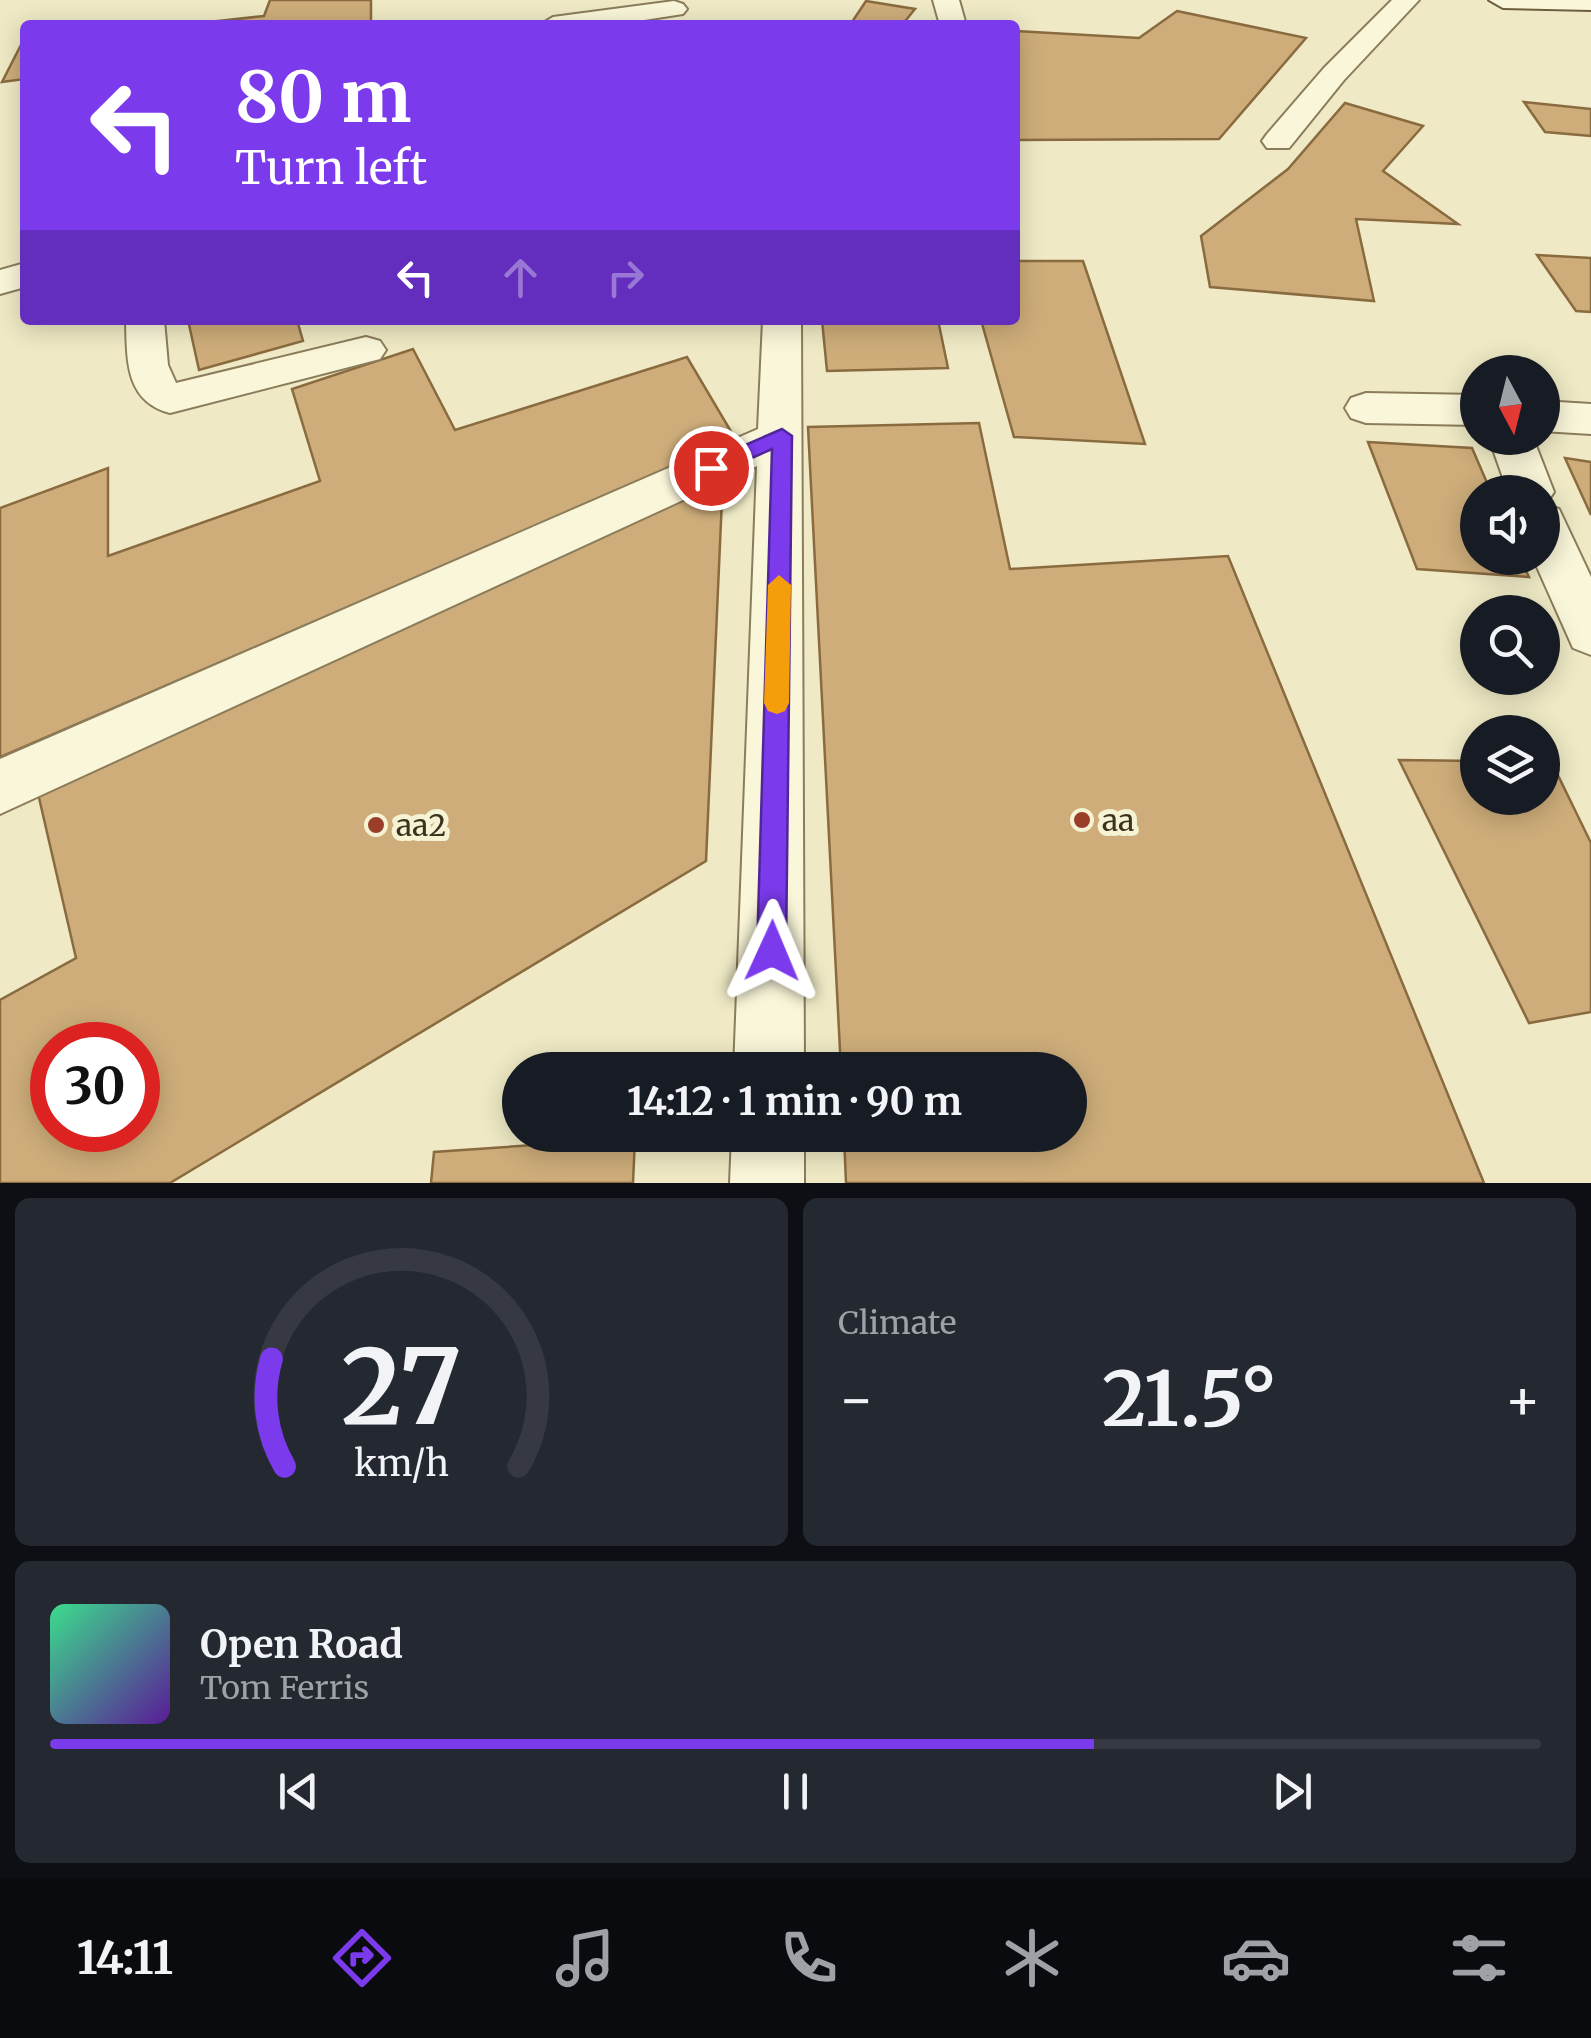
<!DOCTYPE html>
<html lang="en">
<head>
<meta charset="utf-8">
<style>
	:root { --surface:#171b24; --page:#242831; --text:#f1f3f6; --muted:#9ea1a6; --line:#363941; --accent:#7c3aed }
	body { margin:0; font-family:Merriweather,serif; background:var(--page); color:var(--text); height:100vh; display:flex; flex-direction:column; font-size:38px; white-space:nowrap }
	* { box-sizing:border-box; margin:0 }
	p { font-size:32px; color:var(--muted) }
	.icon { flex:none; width:55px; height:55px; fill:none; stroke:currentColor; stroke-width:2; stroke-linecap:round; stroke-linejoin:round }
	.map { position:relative; height:1183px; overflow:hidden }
	.panel { display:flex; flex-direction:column; gap:15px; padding:15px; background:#0d0f14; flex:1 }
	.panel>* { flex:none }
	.top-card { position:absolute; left:20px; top:20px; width:1000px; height:305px; border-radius:10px; box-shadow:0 5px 25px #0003; background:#7c3aed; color:#fff; overflow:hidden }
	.needle { width:65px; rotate:173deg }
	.buttons { position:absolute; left:1460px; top:355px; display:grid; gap:20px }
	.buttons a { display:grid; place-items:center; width:100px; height:100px; border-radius:50%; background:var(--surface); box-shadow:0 5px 25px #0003; font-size:50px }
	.speed { position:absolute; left:30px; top:1022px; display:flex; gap:20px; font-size:50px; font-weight:700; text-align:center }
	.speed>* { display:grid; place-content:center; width:130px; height:130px; border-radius:50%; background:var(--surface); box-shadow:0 5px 25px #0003; line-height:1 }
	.speed .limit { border:15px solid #d22; background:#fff; color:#111 }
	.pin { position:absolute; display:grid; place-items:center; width:85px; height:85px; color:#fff; margin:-42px; border:5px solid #fff; border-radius:50%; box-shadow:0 2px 10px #0007 }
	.me { position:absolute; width:110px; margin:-55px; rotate:1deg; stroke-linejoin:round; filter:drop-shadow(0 0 8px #0008) }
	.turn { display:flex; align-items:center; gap:35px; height:210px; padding:0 50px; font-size:45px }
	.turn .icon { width:130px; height:130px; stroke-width:2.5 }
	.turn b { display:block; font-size:70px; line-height:85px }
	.lanes { display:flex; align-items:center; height:95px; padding:0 50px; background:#0003; justify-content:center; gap:50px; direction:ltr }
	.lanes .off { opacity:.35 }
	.big { font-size:75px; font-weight:700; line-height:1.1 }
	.panel .card { flex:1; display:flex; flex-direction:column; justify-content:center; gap:15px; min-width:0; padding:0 35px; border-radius:15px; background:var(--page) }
	.panel .dial { align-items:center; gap:0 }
	.dial svg { height:260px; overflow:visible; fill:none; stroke:var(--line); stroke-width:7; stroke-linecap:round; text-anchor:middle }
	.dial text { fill:var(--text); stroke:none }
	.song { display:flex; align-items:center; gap:30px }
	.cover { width:120px; height:120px; border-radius:15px; background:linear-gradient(135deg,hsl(150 70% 55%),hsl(270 70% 35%)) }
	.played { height:10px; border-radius:5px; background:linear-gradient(90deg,var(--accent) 70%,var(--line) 70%) }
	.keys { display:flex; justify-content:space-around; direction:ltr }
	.heat { display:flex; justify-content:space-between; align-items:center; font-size:55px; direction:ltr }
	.panel .tiles { flex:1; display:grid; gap:15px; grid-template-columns:1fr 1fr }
	.card:last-child { grid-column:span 2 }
	.trip { position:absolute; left:502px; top:1052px; width:585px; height:100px; border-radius:50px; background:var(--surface); box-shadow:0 5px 25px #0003; font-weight:700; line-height:100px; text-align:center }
	.tab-bar { display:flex; height:160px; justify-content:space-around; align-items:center; background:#090b0e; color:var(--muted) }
	.tab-bar .icon { width:70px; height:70px }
	.tab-bar .on { color:var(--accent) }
	.tab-bar b { font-size:45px; color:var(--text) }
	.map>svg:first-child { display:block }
	.building { fill:#cead7a; stroke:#8a6b40; stroke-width:2.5; fill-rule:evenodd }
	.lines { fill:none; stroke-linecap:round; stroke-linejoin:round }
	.street-casing { stroke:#8b7d5b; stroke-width:4 }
	.secondary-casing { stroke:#6d5e3e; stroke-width:4 }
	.street { fill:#faf6d9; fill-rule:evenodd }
	.secondary { fill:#faf6d9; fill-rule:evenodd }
	.route { fill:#7c3aed; stroke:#51269a; stroke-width:2.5 }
	.slow { fill:#f59e0b }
	.poi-dot { fill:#9b3e29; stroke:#f6f3d5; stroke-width:4 }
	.labels { text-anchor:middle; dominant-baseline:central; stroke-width:10; stroke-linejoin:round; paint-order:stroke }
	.poi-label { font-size:30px; fill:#3b311f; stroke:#f6f3d5; text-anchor:start }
</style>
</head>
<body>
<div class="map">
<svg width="1591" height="1183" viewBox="0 0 1591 1183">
	<rect width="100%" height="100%" fill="#efeac5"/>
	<path class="building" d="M270 0H371V25H182L264 16Z
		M866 1 915 9 902 25H850Z
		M1177 11 1306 38 1219 139 1015 140V31L1139 38Z
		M23 41 25 79 2 82Z
		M1524 102 1591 109V136L1545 132Z
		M1345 103 1423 126 1383 171 1458 224 1356 219 1374 301 1210 287 1201 236 1288 169Z
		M1537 255 1591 258V312L1576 311Z
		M1015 261H1083L1145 444 1014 437 981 320H1015Z
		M188 320H297L303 341 199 370Z
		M822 320H938L948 368 827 371Z
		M413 349 455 430 687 357 736 440 0 757V508L108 468V556L320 481 292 389Z
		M979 423 1010 569 1228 556 1484 1183H846L844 1135H1070V1070H841L808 427Z
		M1368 442 1472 448 1491 492H1478V558H1520L1529 577 1417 569Z
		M1565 458 1591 462V515Z
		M723 476 706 861 170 1183H0V1000L76 958 37 789ZM52 1045H138V1130H52Z
		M1399 760 1478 761V798H1542V761H1551L1591 843V1012L1529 1023Z
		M635 1138 633 1183H431L434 1152Z"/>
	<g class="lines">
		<g class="street-casing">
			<path id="street" d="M933 0H959L966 25H940Z
				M1392 0H1419L1344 80 1289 148H1267L1262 141 1267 134 1324 68Z
				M674 1 683 4 687 9 683 14 612 25H540L553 17Z
				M25 263V287L0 294V270Z
				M126 320H164L168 365 176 383 366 337 380 341 386 350 380 359 170 413C125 401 127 360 126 320Z
				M763 320H801L804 1070H734L757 466 0 814V759L758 429Z
				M1366 393 1478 395V425L1366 423 1351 418 1345 408 1351 398Z
				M1542 401 1591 404V434L1542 431Z
				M1489 438H1533L1554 492 1545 505 1559 509 1591 577V655L1573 648 1533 558H1542V492H1508Z
				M732 1135H804V1183H730Z"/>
		</g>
		<g class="secondary-casing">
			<path id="secondary" d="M1489 0H1591V10L1503 8Z"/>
		</g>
		<use href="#street" class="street"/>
		<use href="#secondary" class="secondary"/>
	</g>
	<path class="route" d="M782 429 792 436 786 951 782 962 772 966 761 962 757 951 772 449 711 476 701 468 704 463Z"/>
	<path class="slow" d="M779 575 791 585 789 703 785 711 777 714 768 711 764 703 768 585Z"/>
	<g class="poi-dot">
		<circle cx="1082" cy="820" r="10"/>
		<circle cx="376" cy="825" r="10"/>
	</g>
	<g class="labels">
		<g class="poi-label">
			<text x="1102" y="820">aa</text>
			<text x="396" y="825">aa2</text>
		</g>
	</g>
</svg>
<div class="buttons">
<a><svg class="needle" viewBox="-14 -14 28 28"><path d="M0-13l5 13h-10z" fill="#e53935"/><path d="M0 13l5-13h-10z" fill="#9ea1a6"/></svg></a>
<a><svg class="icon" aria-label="sound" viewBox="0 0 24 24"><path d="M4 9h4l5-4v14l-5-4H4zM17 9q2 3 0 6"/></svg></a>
<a><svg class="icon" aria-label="search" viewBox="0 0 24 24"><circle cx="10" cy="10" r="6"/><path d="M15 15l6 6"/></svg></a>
<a><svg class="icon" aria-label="layers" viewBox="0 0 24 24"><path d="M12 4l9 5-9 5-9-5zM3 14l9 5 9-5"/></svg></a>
</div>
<div class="speed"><div class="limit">30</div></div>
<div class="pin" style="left:711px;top:468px;background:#d93025"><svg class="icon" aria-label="arrive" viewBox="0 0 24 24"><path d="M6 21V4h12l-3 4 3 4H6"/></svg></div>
<svg class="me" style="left:772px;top:951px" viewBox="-20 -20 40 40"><path d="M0-17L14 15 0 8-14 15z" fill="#7c3aed" stroke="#fff" stroke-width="4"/></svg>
<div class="trip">14:12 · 1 min · 90 m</div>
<div class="top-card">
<div class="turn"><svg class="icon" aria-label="left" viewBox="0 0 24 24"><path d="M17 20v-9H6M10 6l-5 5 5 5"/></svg><div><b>80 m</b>Turn left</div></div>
<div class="lanes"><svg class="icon" aria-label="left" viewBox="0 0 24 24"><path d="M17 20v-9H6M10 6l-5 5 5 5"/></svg><svg class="icon off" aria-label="ahead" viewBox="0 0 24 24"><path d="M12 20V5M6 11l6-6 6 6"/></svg><svg class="icon off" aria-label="right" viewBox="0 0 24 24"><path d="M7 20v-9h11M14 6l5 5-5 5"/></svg></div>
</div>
</div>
<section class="panel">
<div class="tiles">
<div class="card dial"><svg viewBox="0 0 100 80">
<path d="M14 69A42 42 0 1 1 86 69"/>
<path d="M14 69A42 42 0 0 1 10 36" stroke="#7c3aed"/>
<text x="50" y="56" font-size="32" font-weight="700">27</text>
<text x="50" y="72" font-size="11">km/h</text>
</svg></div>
<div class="card"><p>Climate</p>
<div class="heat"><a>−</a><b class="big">21.5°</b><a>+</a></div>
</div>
<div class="card">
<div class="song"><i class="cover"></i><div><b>Open Road</b><p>Tom Ferris</p></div></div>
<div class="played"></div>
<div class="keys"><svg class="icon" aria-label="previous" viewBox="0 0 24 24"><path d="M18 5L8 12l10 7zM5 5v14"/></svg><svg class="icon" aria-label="pause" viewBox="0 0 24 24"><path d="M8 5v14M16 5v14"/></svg><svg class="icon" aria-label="next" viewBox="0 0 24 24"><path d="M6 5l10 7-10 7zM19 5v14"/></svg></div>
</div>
</div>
</section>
<nav class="tab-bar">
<b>14:11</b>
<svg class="icon on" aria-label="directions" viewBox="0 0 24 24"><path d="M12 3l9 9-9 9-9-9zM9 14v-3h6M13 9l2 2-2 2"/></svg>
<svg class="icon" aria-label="music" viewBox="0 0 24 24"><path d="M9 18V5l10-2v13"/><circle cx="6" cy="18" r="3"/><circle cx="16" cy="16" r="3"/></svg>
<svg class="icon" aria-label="phone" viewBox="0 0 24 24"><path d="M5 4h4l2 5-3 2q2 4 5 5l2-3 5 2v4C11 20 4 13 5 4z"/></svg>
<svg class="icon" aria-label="climate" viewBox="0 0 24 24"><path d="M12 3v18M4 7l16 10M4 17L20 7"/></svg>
<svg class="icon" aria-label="car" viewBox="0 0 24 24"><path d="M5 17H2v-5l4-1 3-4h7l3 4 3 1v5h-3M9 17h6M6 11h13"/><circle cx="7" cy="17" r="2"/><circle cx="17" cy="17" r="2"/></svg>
<svg class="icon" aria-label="filters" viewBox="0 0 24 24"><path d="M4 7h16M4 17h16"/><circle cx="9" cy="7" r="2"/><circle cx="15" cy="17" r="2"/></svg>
</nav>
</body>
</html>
